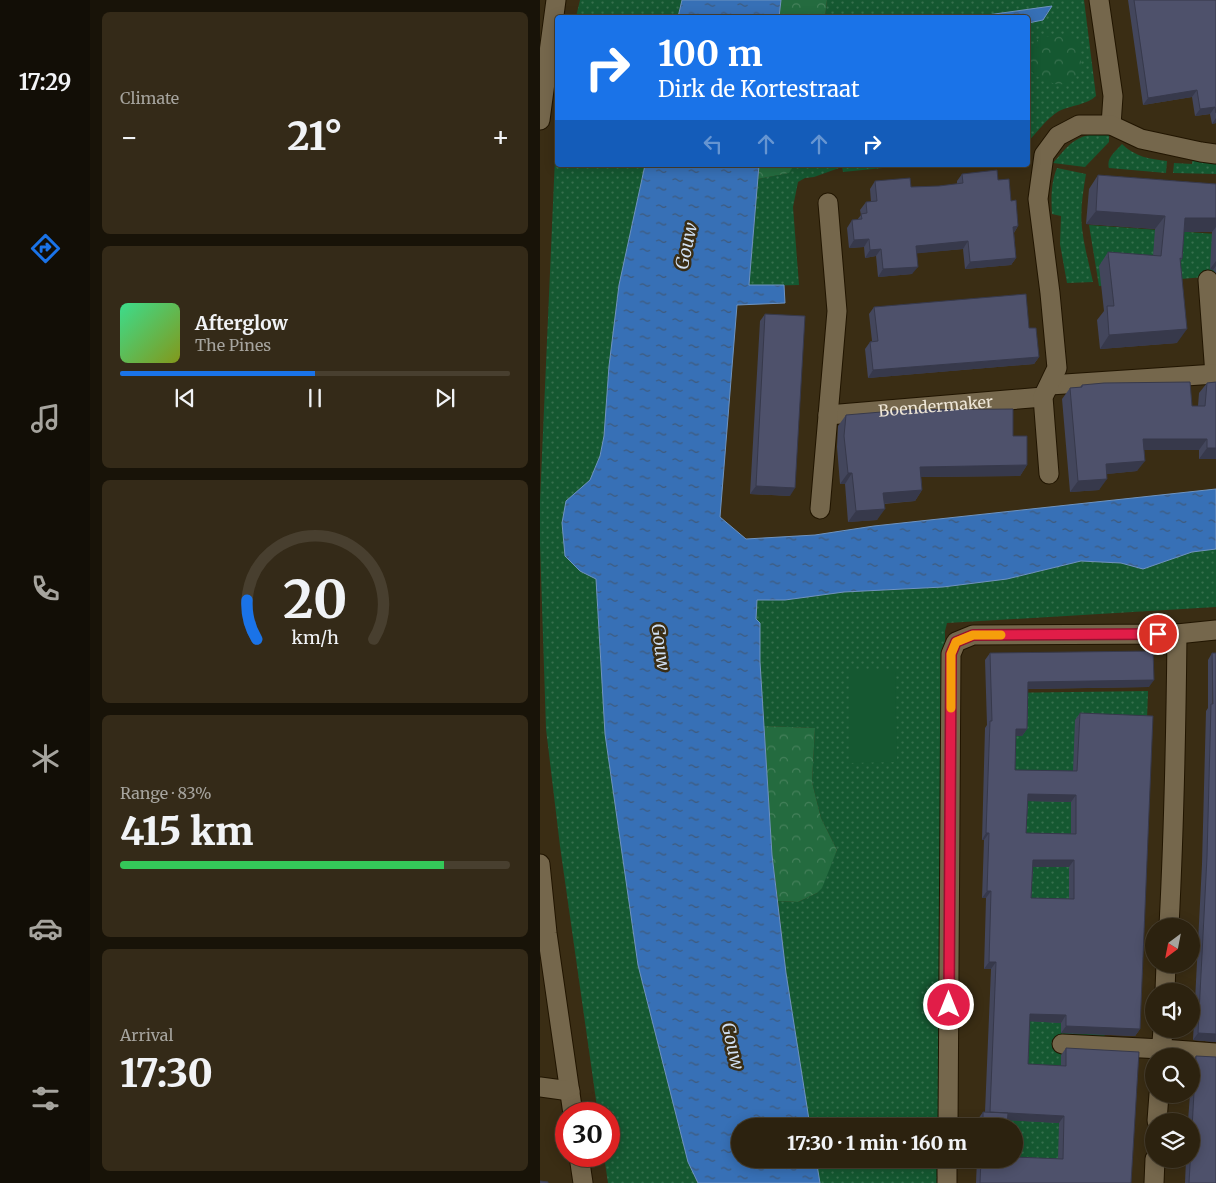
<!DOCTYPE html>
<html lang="en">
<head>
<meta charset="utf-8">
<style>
	:root { --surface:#2c220f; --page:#342a18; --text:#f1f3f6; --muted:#a6a49e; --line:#483f2f; --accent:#1a73e8 }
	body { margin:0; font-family:Merriweather,serif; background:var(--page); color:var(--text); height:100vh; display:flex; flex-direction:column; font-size:19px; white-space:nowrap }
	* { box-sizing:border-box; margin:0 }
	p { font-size:16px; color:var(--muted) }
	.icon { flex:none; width:28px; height:28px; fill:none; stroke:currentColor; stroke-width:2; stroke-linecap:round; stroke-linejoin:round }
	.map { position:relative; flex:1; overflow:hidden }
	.side { display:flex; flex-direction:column; gap:12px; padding:12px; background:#181308; width:450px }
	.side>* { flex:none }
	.guide { position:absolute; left:15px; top:15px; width:475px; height:152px; border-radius:5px; box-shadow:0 2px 12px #0003,0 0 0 1px var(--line); background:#1a73e8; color:#fff; overflow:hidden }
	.needle { width:32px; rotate:212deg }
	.controls { position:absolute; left:605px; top:918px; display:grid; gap:10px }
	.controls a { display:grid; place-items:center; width:55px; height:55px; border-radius:50%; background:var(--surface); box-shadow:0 2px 12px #0003,0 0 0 1px var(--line); font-size:25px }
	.speed { position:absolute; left:15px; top:1102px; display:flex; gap:10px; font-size:25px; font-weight:700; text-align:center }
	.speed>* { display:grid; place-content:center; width:65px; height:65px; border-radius:50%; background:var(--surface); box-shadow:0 2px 12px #0003,0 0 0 1px var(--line); line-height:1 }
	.speed .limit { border:8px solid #d22; background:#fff; color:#111 }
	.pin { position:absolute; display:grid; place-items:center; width:42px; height:42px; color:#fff; margin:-21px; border:2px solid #fff; border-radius:50%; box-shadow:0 1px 5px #0007 }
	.me { position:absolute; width:55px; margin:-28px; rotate:0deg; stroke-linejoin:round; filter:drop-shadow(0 0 4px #0008) }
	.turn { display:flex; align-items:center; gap:18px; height:105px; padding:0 20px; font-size:22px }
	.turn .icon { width:65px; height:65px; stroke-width:2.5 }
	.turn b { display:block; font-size:35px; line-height:42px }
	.lanes { display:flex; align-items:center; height:48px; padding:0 20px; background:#0003; justify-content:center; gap:25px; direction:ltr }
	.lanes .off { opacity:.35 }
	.big { font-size:38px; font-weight:800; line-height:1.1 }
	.side .widget { flex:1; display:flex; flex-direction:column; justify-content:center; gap:8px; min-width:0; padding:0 18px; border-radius:8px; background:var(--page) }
	.side .dial { align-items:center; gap:0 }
	.dial svg { height:130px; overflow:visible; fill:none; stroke:var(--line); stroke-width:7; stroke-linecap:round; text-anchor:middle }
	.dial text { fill:var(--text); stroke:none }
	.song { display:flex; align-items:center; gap:15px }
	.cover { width:60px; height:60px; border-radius:8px; background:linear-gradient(135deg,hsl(150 70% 55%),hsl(70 70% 35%)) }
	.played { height:5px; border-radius:2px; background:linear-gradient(90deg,var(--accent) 50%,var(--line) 50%) }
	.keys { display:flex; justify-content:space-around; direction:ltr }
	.heat { display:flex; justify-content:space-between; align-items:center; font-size:28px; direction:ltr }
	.charge { height:8px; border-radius:4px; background:linear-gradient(90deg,#34c759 83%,var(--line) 0) }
	.trip { position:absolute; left:191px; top:1118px; width:292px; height:50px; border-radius:25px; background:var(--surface); box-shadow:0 2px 12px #0003,0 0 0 1px var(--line); font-weight:800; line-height:50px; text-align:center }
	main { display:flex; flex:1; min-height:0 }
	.dock { display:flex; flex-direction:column; width:90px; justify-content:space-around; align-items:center; background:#120e06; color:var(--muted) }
	.dock .icon { width:35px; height:35px }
	.dock .active { color:var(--accent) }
	.dock b { font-size:22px; color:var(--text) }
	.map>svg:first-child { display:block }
	.grass { fill:url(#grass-dots) }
	.forest { fill:url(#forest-crowns) }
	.park { fill:url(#park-crowns) }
	.pitch { fill:#155831 }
	.water { fill:url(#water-ripples); stroke:#6e93c0 }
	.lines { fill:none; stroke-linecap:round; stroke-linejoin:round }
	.street-casing { stroke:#211500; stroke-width:21 }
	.street { stroke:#75674c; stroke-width:19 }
	.wall { fill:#43465c; fill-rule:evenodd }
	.shaded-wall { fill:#37394b }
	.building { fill:#4e516b; stroke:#37394b; fill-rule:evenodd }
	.route-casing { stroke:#92132f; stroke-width:12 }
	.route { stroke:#e11d48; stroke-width:9 }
	.slow { stroke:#f59e0b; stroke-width:9 }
	.labels { text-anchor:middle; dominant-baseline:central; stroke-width:5; stroke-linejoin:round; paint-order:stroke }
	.street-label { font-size:16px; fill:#eee6d7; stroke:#3a2d14 }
	.water-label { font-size:18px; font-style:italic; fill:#d0dff2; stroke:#3a2d14 }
</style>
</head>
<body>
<main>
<nav class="dock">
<b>17:29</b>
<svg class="icon active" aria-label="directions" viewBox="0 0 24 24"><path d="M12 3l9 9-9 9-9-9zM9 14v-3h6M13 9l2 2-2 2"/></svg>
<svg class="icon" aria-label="music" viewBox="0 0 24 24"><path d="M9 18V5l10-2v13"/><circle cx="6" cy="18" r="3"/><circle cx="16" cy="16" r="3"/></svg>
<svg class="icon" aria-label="phone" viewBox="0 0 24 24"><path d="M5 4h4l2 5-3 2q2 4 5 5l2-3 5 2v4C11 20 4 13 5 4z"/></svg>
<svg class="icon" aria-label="climate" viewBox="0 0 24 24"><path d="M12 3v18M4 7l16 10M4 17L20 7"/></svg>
<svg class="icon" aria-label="car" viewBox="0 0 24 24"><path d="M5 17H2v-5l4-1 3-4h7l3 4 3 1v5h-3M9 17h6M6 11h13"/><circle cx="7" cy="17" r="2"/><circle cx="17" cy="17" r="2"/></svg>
<svg class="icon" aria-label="filters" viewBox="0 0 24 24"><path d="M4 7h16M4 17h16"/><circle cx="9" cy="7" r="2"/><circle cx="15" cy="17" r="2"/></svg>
</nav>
<section class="side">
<div class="widget"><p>Climate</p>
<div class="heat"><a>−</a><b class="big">21°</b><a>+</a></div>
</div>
<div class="widget">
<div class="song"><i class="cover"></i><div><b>Afterglow</b><p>The Pines</p></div></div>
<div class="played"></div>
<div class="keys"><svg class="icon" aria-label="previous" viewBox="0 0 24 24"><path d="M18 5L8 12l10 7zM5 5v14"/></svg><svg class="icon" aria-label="pause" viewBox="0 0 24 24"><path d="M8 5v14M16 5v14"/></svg><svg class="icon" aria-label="next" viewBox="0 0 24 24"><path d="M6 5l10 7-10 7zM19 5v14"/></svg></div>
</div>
<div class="widget dial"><svg viewBox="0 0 100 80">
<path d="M14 69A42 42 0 1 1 86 69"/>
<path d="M14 69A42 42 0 0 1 8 45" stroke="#1a73e8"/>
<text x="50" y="56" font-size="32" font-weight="700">20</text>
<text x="50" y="72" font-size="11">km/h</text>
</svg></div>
<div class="widget"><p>Range · 83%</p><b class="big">415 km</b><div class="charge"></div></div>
<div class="widget"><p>Arrival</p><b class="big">17:30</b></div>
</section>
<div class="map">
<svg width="676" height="1183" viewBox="0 0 676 1183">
	<defs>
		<pattern id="grass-dots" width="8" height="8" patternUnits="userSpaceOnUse" patternTransform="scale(1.25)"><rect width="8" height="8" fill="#155831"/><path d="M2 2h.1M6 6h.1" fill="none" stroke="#37704e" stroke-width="1.8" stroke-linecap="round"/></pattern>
		<pattern id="forest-crowns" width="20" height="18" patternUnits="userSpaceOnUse" patternTransform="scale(1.25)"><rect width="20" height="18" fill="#246b3f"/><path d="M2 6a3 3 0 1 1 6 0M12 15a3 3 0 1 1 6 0" fill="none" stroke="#44805a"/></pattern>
		<pattern id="park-crowns" width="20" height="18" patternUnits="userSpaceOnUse" patternTransform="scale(1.25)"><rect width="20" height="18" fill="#155831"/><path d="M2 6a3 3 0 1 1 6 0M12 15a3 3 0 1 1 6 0" fill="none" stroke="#37704e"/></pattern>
		<pattern id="water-ripples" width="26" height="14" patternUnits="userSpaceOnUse" patternTransform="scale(1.25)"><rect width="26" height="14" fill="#3770b6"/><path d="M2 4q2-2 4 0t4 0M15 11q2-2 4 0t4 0" fill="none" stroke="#3f5a7b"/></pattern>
	</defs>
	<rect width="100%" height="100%" fill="#3a2d14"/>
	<path class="grass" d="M40 0H142L138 17H36Z
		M287 0H544L556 96C547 105 531 105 519 111 507 118 497 132 488 142V18H285Z
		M17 122 18 165H105L79 285 69 366 64 436 60 456 50 480 26 501 22 523 25 556 40 571 56 579 65 734 98 965 148 1162 158 1183H68L64 1156H69V1114H58L20 846 6 729 0 544V501L16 135Z
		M549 135H569V142L545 167 513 163C525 150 531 139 549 135Z
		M582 144C595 157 610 159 627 161L626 173 569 168C566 158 575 152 582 144Z
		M653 158 676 161V174L633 173 634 163 652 164Z
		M254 165H372L303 172 302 167 274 177 265 178 258 182 253 207 259 285 209 286 218 179 248 173Z
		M517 168 546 174C543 192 540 210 542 228 544 246 549 264 553 282L527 283 520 244 521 216 512 214C511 199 511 182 517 168Z
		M549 225 676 234V276L559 286Z
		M676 549V607L407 623 405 631V946L403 1126H270L246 973 238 901 258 902 277 893 297 850 281 818 272 782 275 728 224 726 220 662V624L216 619 217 599 245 600 304 592 403 587 467 579 541 561 581 563 603 569 652 552Z
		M608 691 607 720 574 735 564 1052 555 1183 475 1159V1126H467L471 794 447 725V693Z
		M276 1159H403V1183H280Z"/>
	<path class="forest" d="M241 0H287L285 17H239Z
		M219 165H254L249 173 218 179Z
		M224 726 275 728 272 782 281 818 297 850 282 888 277 893 258 902 238 901 232 855Z"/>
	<path class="park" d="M524 35C544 36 546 69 533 80 529 83 523 84 518 85 510 82 499 79 493 73 481 61 492 42 503 36L511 37Z"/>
	<path class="pitch" d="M309 671H355L357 762 310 763Z"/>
	<path class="water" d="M142 0H241L239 17H138Z
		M512 6 503 20 488 23V18L433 17Z
		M105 165H219L209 285H244L245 303 197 305 180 517 206 539 275 535 334 526 676 489V549L652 552 603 569 581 563 541 561 467 579 403 587 304 592 245 600H217L216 619 220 623V662L232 855 246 973 270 1126H200V1159H276L280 1183H158L148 1162 98 965 65 734 56 579 40 571 25 556 22 523 26 501 50 480 60 456 64 436 69 366 79 285Z"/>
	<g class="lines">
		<g class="street-casing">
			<g id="street">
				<path d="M559 0 573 96 571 125"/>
				<path d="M0 120 16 0"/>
				<path d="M668 280 675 375"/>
				<path d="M510 385 676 374"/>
				<path id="s1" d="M288 415 503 397"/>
				<path d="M509 474 503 397 517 368 510 293 498 199 504 155 518 136 539 125H571L601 139 661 152 676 154"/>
				<path d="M280 509 297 311 288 203"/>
				<path d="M0 864 7 933 33 1114"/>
				<path d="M629 926C634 829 636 731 637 634"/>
				<path d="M625 991 626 964"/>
				<path d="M522 1044 622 1049 676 1053"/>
				<path d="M621 1056 623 1029"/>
				<path d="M0 1087 30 1091"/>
				<path d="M617 1121 619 1094"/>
				<path d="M408 1126 411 654 416 642 433 635 637 634 676 630"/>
				<path d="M39 1156 43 1183"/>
				<path d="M407 1183V1159"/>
				<path d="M614 1183 615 1159"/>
			</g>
		</g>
		<use href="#street" class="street"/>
	</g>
	<path class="wall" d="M588 0H676V123L672 124 670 114 655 116 652 97 603 105Z
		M422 174 458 180 471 201 478 226 474 233 476 258 471 265 425 269 423 249 377 253 372 274 338 277 336 256 325 258 324 247 309 248 307 228 312 220H317L321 215 320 210 326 202H331L330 189 335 181 371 187 399 186 417 184V181Z
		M558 175 676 184V273L673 270 670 269 672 232H644L642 259 640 262 637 343 560 349 557 320 564 311 559 266 568 252 613 256 615 229 546 224 549 189Z
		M334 307 489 328 499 357 494 364 328 378 325 349 330 342 332 341 329 314Z
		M225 314 250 496 210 494 220 321Z
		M676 382V459H659V450H604L597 471 566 474 559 490 530 492 522 399 530 388 540 387 542 385 652 406H658L659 393 667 383Z
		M306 415 473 436 487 465 480 476 381 477 382 490 375 501 344 504 337 520 308 522 305 484H300L297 447 298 426Z
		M450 653 609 687 488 689 487 729 482 736H476L475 770 533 771 535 720 540 713 600 1029 595 1036 521 1033V1023L489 1021 488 1064 521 1066V1055L526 1048 591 1183H436L437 1159H518L519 1123 468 1120 467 1126H438V1119L443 1112H445L451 969H444L446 898H442L444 840H442L445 728 447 725 445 660ZM488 801 531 802V834L486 833ZM493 867H529V899L491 898Z
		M672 653 676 1042 653 1040 662 864 666 711 668 708V660Z
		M656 1056 676 1183H645L646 1159H651V1121H648L650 1094H651L652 1062Z"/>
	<path class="shaded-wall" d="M657 90 652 97 603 105 608 98Z
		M675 107 670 114 655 116 660 109Z
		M676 118V123L672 124Z
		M556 211 625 216 615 229 546 224Z
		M645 218H676V227L672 232H635Z
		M478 226 473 234V227Z
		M329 239 324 247 309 248 314 240Z
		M428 241 423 249 371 254 376 246Z
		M341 249 336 256 325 258 330 250Z
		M476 258 471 265 425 269 430 262Z
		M676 261V266L673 270 670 269Z
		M378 267 372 274 338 277 343 269Z
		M647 329 637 343 560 349 569 335Z
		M499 357 494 364 328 378 333 370Z
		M603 439H667L659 450H595Z
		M667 448H676V459H659Z
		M605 461 597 471 558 475 566 464Z
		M487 465 480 476 372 477 380 467Z
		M308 473H312L305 484H300Z
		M567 479 559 490 530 492 538 481Z
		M216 486 255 488 250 496 210 494Z
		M382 490 375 501 336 504 343 493Z
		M345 509 337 520 308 522 316 511Z
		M614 680 609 687 483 689 488 682Z
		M476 729H487L482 736H471Z
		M488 794 536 795 531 802 484 801Z
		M446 833H449L444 840H442Z
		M493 860H534L529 867H488Z
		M447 891H451L446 898H442Z
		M449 962H456L451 969H444Z
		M490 1014 526 1015 521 1023 485 1021Z
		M526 1026 600 1029 595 1036 521 1033Z
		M658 1033 676 1034V1042L653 1040Z
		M450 1112 524 1116 519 1123 445 1119Z"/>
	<path class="building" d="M594 0H676V113L675 107 660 109 657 90 608 98Z
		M457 170 458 180 469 179 471 201 476 200 478 226 473 227 476 258 430 262 428 241 387 245 376 246 378 267 343 269 341 249 330 250 329 239 314 240 312 220 322 219 321 214 327 213 326 202 337 201 335 181 370 178 371 187 399 186 423 183 422 174Z
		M558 175 676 184V218H645L642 259 640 258 647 329 569 335 567 306H574L568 252 621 256 625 216 556 211Z
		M486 294 489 328H496L499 357 333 370 330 342 338 341 334 307Z
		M225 314 265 316 255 488 216 486Z
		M650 382 652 406H665L667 383 676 382V448H667V439H603L605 461 566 464 567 479 538 481 530 388 542 387V385L564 383Z
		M473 409V436H487V465L380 467 382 490 343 493 345 509 316 511 312 473H308L304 436 306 415 365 410Z
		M613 651 614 680 488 682 487 729H476L475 770 537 771 540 713 613 716 600 1029 526 1026V1015L490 1014 488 1064 526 1066V1048L599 1052 591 1183H440L441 1159H475V1157L523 1159 524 1116 450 1112 456 962H449L451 891H447L449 833H446L450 721H452L450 653ZM488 794 536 795V834L486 833ZM493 860H534V899L491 898Z
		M672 653H676V1034L658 1033 667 857 671 704H673Z
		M656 1056 676 1057V1183H649Z
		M443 1112 468 1113 467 1126H443Z
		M0 1181 8 1182V1183H0Z"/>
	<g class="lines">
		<g class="route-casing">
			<path id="route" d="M409 1005 411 654 416 642 433 635 618 634"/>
		</g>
		<use href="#route" class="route"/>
		<path class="slow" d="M411 708V654L416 642 433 635H461"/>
	</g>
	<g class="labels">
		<g class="street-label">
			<text stroke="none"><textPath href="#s1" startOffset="108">Boendermaker</textPath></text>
		</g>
		<g class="water-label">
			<text transform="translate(146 246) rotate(-78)">Gouw</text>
			<text transform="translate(121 647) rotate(82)">Gouw</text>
			<text transform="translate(193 1046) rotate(77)">Gouw</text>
		</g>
	</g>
</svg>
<div class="controls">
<a><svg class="needle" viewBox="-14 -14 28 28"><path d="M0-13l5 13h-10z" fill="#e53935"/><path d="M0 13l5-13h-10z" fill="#a6a49e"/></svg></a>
<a><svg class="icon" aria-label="sound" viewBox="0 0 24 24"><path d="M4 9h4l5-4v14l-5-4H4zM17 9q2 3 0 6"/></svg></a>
<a><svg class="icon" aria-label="search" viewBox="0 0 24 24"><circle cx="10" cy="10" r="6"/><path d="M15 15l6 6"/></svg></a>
<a><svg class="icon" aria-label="layers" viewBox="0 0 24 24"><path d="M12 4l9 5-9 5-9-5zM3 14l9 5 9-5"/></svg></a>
</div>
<div class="speed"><div class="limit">30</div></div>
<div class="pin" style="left:618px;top:634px;background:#d93025"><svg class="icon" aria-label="arrive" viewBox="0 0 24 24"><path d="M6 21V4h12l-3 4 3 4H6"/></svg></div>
<svg class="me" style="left:409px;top:1005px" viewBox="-20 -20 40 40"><circle r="17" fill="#e11d48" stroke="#fff" stroke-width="3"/><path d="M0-11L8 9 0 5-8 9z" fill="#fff"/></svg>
<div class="trip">17:30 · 1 min · 160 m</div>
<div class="guide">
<div class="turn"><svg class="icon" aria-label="right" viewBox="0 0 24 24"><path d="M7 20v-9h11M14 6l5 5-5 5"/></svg><div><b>100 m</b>Dirk de Kortestraat</div></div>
<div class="lanes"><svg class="icon off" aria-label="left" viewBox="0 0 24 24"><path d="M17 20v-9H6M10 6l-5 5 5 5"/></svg><svg class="icon off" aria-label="ahead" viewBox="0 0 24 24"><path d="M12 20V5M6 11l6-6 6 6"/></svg><svg class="icon off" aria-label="ahead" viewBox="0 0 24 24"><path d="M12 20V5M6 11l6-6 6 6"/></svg><svg class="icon" aria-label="right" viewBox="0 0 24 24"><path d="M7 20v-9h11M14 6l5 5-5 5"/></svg></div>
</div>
</div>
</main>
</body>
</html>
